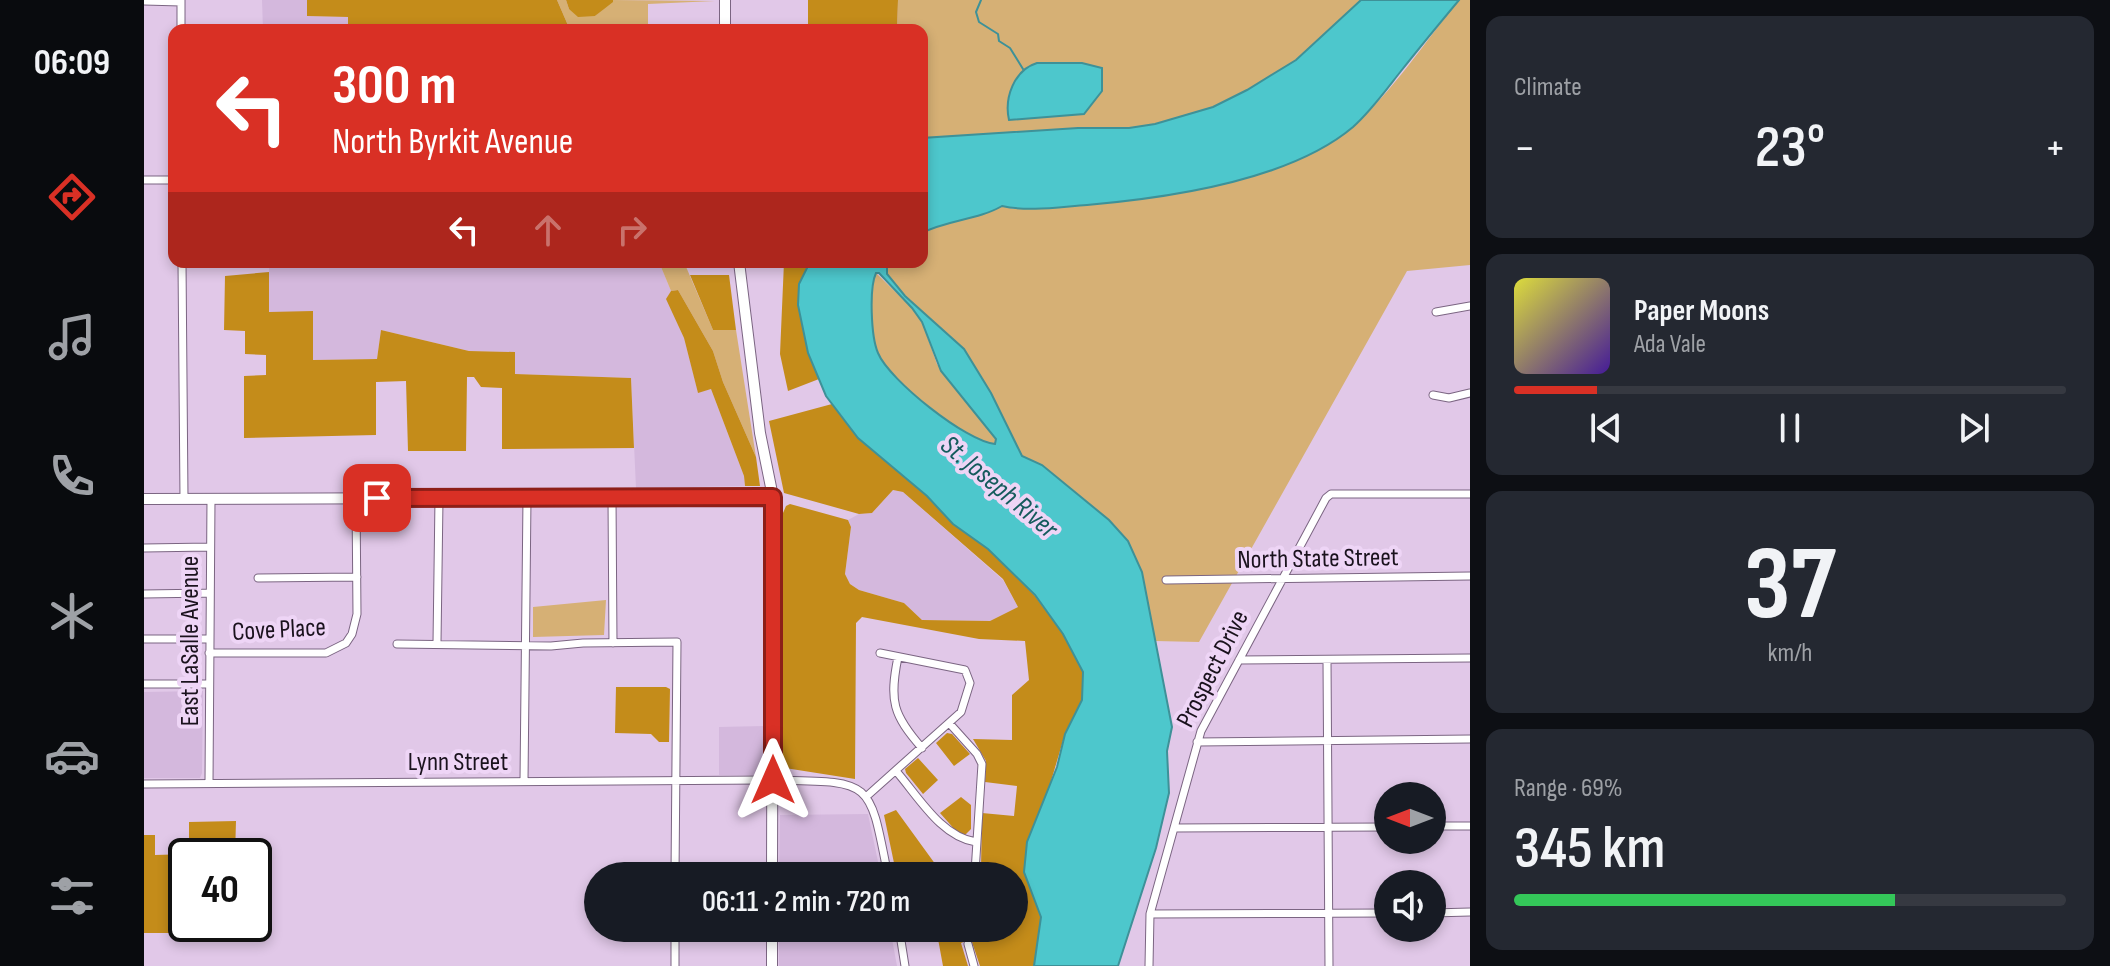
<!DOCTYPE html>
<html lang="en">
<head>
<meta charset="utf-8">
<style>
	:root { --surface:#171b24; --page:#242831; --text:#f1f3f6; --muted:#9ea1a6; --line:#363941; --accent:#d93025 }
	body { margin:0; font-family:"Sofia Sans Condensed",sans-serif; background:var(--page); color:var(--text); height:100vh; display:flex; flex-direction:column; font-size:30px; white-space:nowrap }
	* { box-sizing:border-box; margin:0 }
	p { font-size:26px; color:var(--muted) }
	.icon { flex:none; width:44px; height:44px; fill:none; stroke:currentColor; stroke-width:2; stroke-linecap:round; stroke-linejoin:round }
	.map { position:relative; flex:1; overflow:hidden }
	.details { display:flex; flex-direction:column; gap:16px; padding:16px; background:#0d0f14; width:640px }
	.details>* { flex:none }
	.banner { position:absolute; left:24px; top:24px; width:760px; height:244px; border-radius:16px; box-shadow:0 4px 12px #0003; background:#d93025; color:#fff; overflow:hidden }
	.needle { width:52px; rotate:270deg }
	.controls { position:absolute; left:1230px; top:782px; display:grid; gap:16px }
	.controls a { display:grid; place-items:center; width:72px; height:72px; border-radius:50%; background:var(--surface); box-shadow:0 4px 12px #0003; font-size:40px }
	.speed { position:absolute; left:24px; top:838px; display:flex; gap:16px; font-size:40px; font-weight:700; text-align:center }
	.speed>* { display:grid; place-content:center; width:104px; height:104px; border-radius:50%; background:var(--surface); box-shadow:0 4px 12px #0003; line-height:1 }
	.speed .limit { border:4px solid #111; border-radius:12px; background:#fff; color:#111 }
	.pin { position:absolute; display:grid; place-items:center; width:68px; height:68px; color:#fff; margin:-34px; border-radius:16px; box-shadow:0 4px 12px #0006 }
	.me { position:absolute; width:88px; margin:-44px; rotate:0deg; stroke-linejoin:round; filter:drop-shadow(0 0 6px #0008) }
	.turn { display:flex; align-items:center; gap:28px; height:168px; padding:0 32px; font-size:36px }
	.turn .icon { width:104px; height:104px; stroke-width:2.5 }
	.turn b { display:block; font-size:56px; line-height:68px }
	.lanes { display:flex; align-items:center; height:76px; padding:0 32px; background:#0003; justify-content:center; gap:40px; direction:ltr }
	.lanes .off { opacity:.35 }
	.big { font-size:60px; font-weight:600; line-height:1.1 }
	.details .tile { flex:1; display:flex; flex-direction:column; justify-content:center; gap:12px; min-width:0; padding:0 28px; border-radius:16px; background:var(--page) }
	.details .dial { align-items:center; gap:0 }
	.dial b { font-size:104px; line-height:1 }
	.song { display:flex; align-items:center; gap:24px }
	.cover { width:96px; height:96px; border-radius:12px; background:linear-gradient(135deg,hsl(60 70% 55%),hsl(260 70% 35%)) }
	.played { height:8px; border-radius:4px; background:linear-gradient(90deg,var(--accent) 15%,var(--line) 15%) }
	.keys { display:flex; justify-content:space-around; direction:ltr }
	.heat { display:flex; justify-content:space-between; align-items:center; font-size:44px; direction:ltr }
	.charge { height:12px; border-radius:6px; background:linear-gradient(90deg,#34c759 69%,var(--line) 0) }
	.trip { position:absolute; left:440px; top:862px; width:444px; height:80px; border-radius:40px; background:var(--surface); box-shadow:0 4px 12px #0003; font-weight:600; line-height:80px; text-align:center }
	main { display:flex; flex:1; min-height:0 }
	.tabs { display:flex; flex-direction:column; width:144px; justify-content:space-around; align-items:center; background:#090b0e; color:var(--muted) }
	.tabs .icon { width:56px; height:56px }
	.tabs .active { color:var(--accent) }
	.tabs b { font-size:36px; color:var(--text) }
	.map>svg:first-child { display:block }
	.built { fill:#d4b8dd }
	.green { fill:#d6b075 }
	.forest { fill:#c48c1a }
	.water { fill:#4dc7cc; stroke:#3e9198; stroke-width:2; fill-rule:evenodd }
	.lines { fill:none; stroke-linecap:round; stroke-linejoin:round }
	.stream { stroke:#3e9198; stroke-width:2 }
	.street-casing { stroke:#7b6582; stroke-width:9 }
	.secondary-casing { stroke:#7b6582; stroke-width:12 }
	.street { stroke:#fff; stroke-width:7 }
	.secondary { stroke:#fff; stroke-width:10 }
	.route-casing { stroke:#8d1f18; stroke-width:20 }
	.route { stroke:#d93025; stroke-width:14 }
	.labels { text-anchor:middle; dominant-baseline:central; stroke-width:8; stroke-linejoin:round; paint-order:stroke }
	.street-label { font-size:26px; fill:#1a121d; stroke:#eed5f6 }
	.water-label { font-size:28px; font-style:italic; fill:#155b5d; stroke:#eed5f6 }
</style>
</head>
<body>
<main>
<nav class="tabs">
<b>06:09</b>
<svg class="icon active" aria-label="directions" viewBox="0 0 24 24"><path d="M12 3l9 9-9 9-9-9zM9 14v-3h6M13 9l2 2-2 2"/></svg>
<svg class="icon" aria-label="music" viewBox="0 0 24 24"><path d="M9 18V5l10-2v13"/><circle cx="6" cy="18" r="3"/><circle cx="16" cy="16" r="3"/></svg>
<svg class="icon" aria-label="phone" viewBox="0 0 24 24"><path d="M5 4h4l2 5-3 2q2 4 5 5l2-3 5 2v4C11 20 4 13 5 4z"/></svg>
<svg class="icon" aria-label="climate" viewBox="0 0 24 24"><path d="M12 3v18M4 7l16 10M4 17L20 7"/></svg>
<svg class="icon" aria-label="car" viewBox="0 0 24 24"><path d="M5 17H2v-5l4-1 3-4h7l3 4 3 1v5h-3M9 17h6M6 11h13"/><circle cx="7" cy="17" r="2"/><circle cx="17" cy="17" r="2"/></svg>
<svg class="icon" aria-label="filters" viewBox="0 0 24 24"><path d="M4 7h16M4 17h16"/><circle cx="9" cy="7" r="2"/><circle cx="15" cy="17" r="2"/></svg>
</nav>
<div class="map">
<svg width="1326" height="966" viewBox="0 0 1326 966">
	<rect width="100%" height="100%" fill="#e1c8e8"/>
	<path class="built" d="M118 0H163V16L204 17V30H119Z
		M125 262H515L527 291 523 299 540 338 554 392 567 389 600 476 601 486 492 488 487 378 371 374V352L325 351 237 330 233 359 169 360 125 312Z
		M749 490 759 492 859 580 874 607 846 621 778 620 760 603 715 590 706 584 701 574 707 527 704 520 715 514 728 513Z
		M59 691 58 773 56 778H0V692Z
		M620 726V775H575V727Z
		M724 814 737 876H635L636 815Z
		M635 928H746L753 966H635Z"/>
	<path class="green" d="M413 0H422L425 9 451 16 469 0 571 1 504 4V30H523H426Z
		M754 0H1217L1152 60 1103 90 1069 107 1011 124 985 128H934L778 138V30H753Z
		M1315 0H1326V265L1263 271 1055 642 1011 641 998 572 984 541 965 520 898 466 878 456 847 393 820 349 761 296 743 274V262H778V233C803 220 834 220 858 206L870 209C960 203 1042 199 1128 168 1157 157 1185 147 1209 126 1246 95 1284 38 1315 0Z
		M515 262H540L569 330H592L612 457 579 382 569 351 534 290 527 291Z
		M732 273 768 308 778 322 793 364 852 439 851 444C822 442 745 380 734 353 727 337 725 288 732 273Z
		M462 600 460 635 389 637V607Z"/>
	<path class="forest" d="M163 0H413L426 30H204V17L163 16Z
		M422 0H469V2L451 16 434 17 425 9Z
		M664 0H754L753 30H590V24H664Z
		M640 262H666L655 284 664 353 675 379 644 391 636 354Z
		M125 272V312L169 311V360L233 359 237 330 325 351 371 352V374L487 378 490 448 358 449V388L337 387 330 377H323L322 451H264L262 381 232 382V435L100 438V376L122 375V355L101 354V331L80 330 81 276Z
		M546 275H585L592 330H569Z
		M534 290 569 351 579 382 612 457 616 486H601L600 476 567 389 554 393 540 338 522 299 527 291Z
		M688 404 714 438 783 496 809 524 844 549 891 596 919 634 939 672 938 700 921 734 880 872 897 917 890 966H836L827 939 817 943 824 966H799L792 928H870V876H867L868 871 837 868 838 813 870 816 873 786 841 782 842 761 829 739 868 740V695L885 680 881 641 835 639 718 617 712 623 711 779 641 768 638 765 639 513 642 506 646 504 704 520 707 527 701 574 706 584 715 590 760 603 778 620 846 621 874 607 859 579 759 492 749 490 728 513 715 514 640 493 625 421Z
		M472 687H522L526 689 525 742H515L507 734 471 733Z
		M803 733 808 734 826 754 810 766 792 743Z
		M774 758 794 780 779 794 762 773 761 769Z
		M817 797 827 805V829L821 835 812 831 796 813Z
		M752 810 797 872 826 873 825 876H778L773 864 750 863 740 815Z
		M92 821 91 856H42V924H53V933H0V835H11V855L45 854V822Z"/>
	<path class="water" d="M1217 0H1315C1295 24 1276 47 1257 71 1242 90 1227 111 1209 127 1145 181 1024 198 943 205 915 207 885 212 858 206 834 220 803 220 778 233V138L934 128H985L1011 124 1069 107 1103 90 1152 60Z
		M893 63H938L958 68V91L940 114 865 120C860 98 870 70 893 63Z
		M666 262H743V274L761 296 820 349 847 393 878 456 898 465 965 520 984 541 998 572 1028 727 1023 751 1025 793 1012 848 974 966H890L897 917 880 872 883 842 913 767 921 734 938 700 939 672 919 634 891 595 844 549 809 524 783 496 714 438 682 396 664 353 654 305 655 284ZM732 273H735L768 308 778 322 797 371 852 439 851 444C823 442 745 380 734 353 727 337 725 288 732 273Z"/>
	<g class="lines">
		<path class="stream" d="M837 0 832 12 835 22 854 34 855 41 866 48 879 69"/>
		<g class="street-casing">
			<path id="street" d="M37 0V30
				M0 1 37 2
				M0 180H30
				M38 262 40 499
				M1292 312 1326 306
				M1289 395 1305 398 1326 393
				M468 498 469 643
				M0 548 66 547
				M114 578 213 577
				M1022 580 1326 576
				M0 594 66 593
				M0 639H65
				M293 643 295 499
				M253 644 407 646 439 643 533 642 531 876
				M65 653H182L202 643 208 634 213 614 212 498
				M754 657C745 701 749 715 778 748
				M1095 660 1326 658
				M1183 660 1185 966
				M0 684H65
				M806 724 833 754 838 764 831 872
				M1053 742 1326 739
				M752 771C774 796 797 837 832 842
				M380 781 383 498
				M65 783 67 499
				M0 784 629 780C729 782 725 778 744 876
				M723 796 817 712 826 683 821 670 736 653
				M1288 826H1326
				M1030 828 1244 827
				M1288 913 1326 912
				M1006 914 1244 913
				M755 928 761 966
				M824 944 830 966
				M531 966V928
				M1005 966 1006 914 1057 731 1182 498 1187 494H1326"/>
		</g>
		<g class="secondary-casing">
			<path id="secondary" d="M581 30V0
				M595 262 616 433 629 497 628 876
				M0 499 629 497
				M628 966V928"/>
		</g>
		<use href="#street" class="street"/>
		<use href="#secondary" class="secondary"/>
	</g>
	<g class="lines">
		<g class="route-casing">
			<path id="route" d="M233 498 629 497V780"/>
		</g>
		<use href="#route" class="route"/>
	</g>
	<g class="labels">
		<g class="street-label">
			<text transform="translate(1174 559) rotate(-1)">North State Street</text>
			<text transform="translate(135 630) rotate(-3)">Cove Place</text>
			<text transform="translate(46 641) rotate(-90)">East LaSalle Avenue</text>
			<text transform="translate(1069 669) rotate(-63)">Prospect Drive</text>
			<text x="314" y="762">Lynn Street</text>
		</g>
		<g class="water-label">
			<text transform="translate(855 487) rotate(40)">St. Joseph River</text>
		</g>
	</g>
</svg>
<div class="controls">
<a><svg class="needle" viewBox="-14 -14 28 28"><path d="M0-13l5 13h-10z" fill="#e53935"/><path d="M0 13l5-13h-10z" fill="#9ea1a6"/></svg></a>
<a><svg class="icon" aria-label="sound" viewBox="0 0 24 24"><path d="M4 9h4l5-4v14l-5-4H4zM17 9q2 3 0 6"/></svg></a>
</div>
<div class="speed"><div class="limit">40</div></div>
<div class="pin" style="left:233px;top:498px;background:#d93025"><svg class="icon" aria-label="arrive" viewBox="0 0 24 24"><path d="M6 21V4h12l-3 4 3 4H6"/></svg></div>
<svg class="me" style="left:629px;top:780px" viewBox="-20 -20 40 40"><path d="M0-17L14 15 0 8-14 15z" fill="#d93025" stroke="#fff" stroke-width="4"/></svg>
<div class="trip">06:11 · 2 min · 720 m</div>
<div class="banner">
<div class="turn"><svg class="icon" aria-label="left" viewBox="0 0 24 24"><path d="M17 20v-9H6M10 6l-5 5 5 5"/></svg><div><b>300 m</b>North Byrkit Avenue</div></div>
<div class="lanes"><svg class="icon" aria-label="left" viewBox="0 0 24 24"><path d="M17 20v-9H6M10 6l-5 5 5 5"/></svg><svg class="icon off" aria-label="ahead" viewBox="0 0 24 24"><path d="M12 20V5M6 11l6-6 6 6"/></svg><svg class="icon off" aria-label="right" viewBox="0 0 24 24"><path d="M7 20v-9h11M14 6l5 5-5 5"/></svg></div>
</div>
</div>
<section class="details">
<div class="tile"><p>Climate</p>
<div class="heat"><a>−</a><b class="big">23°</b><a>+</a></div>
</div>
<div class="tile">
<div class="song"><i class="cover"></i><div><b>Paper Moons</b><p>Ada Vale</p></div></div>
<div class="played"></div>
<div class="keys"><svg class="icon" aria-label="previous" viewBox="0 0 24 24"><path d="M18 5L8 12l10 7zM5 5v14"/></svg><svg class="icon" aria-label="pause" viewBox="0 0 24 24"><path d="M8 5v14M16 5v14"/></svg><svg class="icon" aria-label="next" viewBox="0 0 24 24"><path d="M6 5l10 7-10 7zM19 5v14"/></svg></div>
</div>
<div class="tile dial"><b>37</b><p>km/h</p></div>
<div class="tile"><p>Range · 69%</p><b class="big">345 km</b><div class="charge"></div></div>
</section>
</main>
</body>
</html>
